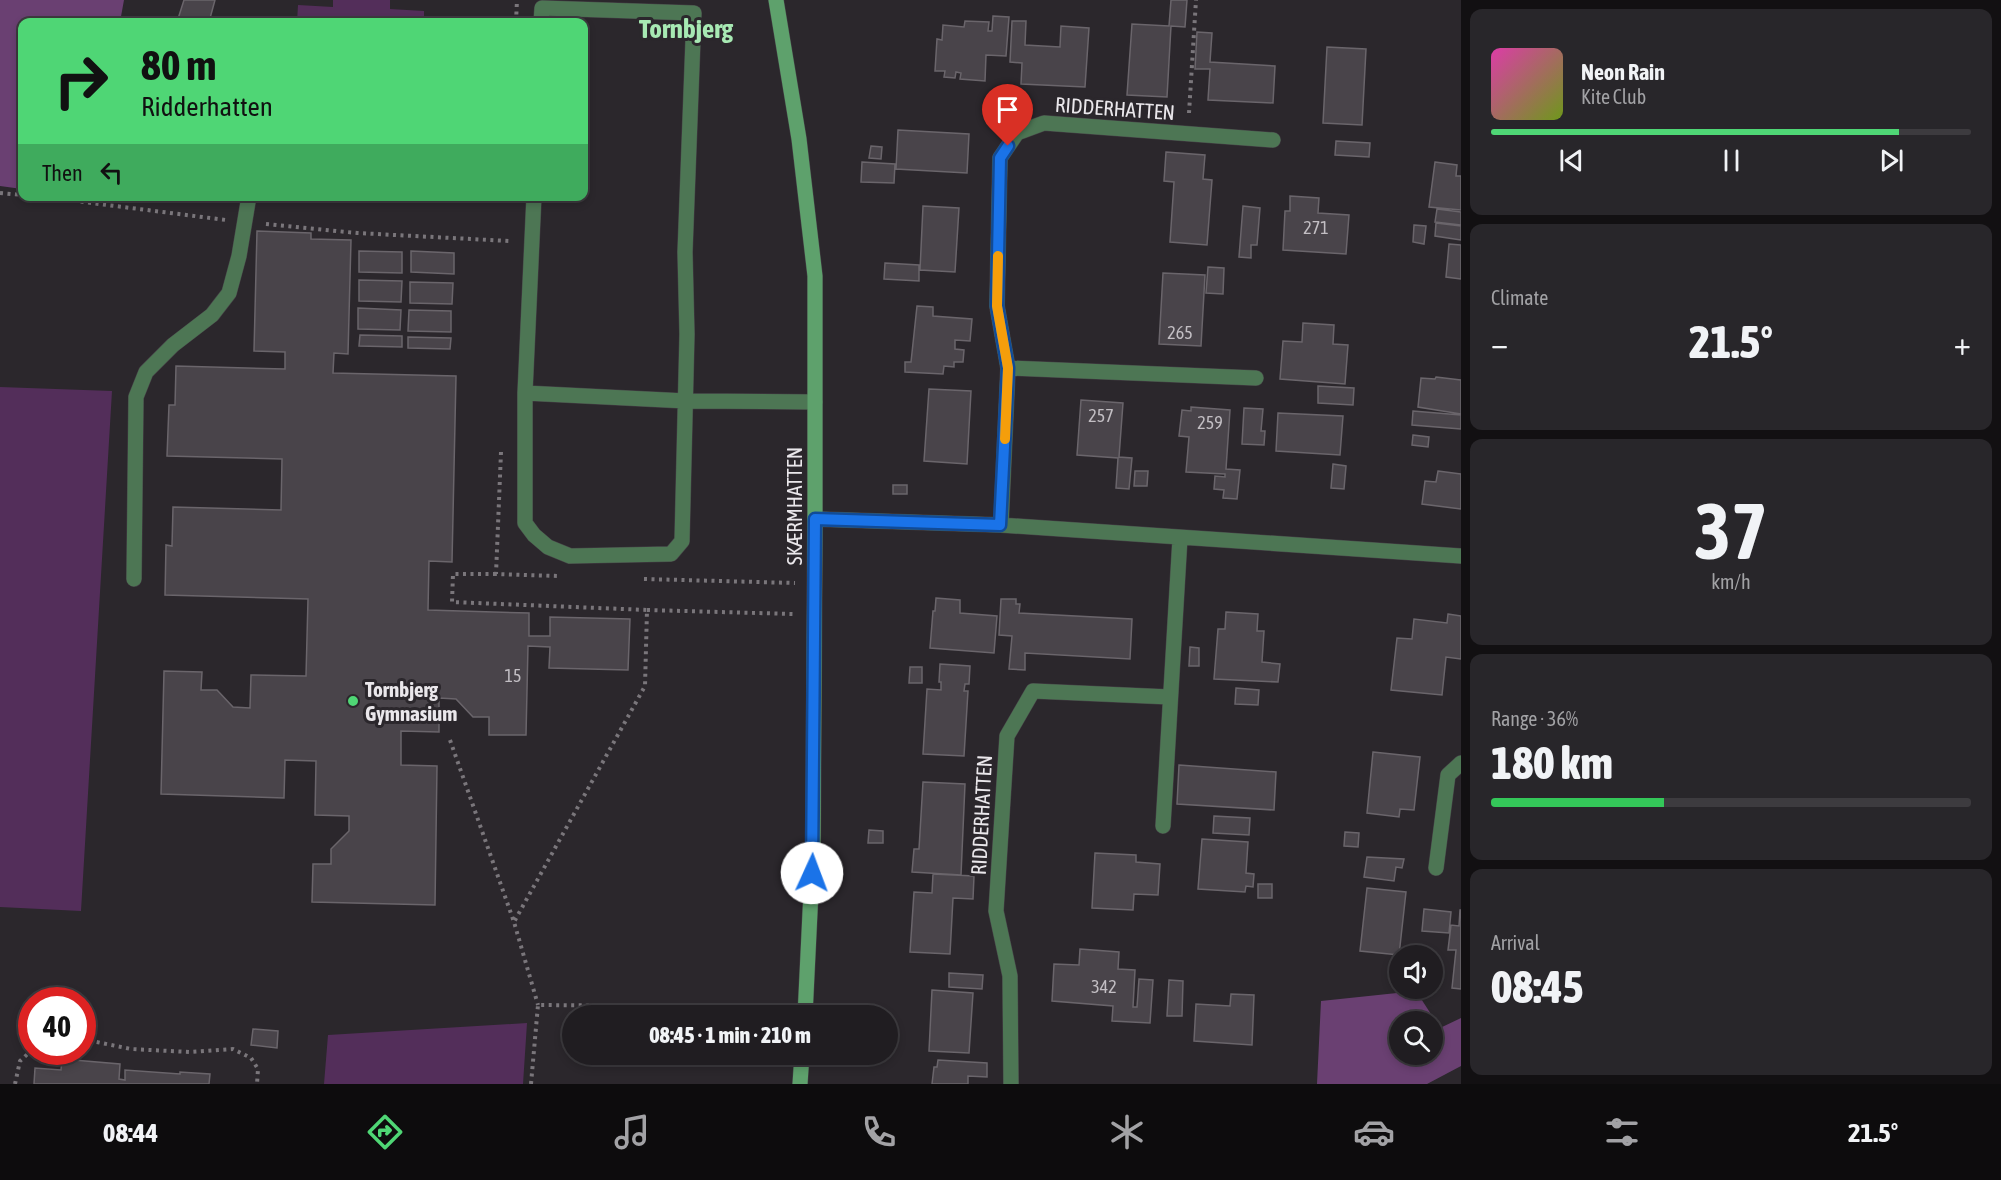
<!DOCTYPE html>
<html lang="en">
<head>
<meta charset="utf-8">
<style>
	:root { --surface:#201d21; --page:#28262a; --text:#f1f3f6; --muted:#a2a2a5; --line:#3d3b3f; --accent:#4fd675 }
	body { margin:0; font-family:"Asap Condensed",sans-serif; background:var(--page); color:var(--text); height:100vh; display:flex; flex-direction:column; font-size:22px; white-space:nowrap }
	* { box-sizing:border-box; margin:0 }
	p { font-size:20px; color:var(--muted) }
	.icon { flex:none; width:33px; height:33px; fill:none; stroke:currentColor; stroke-width:2; stroke-linecap:round; stroke-linejoin:round }
	.map { position:relative; flex:1; overflow:hidden }
	.details { display:flex; flex-direction:column; gap:9px; padding:9px; background:#121012; width:540px }
	.details>* { flex:none }
	.banner { position:absolute; left:18px; top:18px; width:570px; height:183px; border-radius:12px; box-shadow:0 3px 9px #0003,0 0 0 2px var(--line); background:#4fd675; color:#111; overflow:hidden }
	.tools { position:absolute; left:1389px; top:945px; display:grid; gap:12px }
	.tools a { display:grid; place-items:center; width:54px; height:54px; border-radius:50%; background:var(--surface); box-shadow:0 3px 9px #0003,0 0 0 2px var(--line); font-size:30px }
	.speed { position:absolute; left:18px; top:987px; display:flex; gap:12px; font-size:30px; font-weight:700; text-align:center }
	.speed>* { display:grid; place-content:center; width:78px; height:78px; border-radius:50%; background:var(--surface); box-shadow:0 3px 9px #0003,0 0 0 2px var(--line); line-height:1 }
	.speed .limit { border:9px solid #d22; background:#fff; color:#111 }
	.pin { position:absolute; display:grid; place-items:center; width:51px; height:51px; color:#fff; margin:-62px -26px; border-radius:50% 50% 50% 0; rotate:-45deg; box-shadow:0 0 6px #0007 }
	.pin .icon { rotate:45deg }
	.me { position:absolute; width:66px; margin:-33px; rotate:2deg; stroke-linejoin:round; filter:drop-shadow(0 0 4px #0008) }
	.turn { display:flex; align-items:center; gap:21px; height:126px; padding:0 24px; font-size:27px }
	.turn .icon { width:78px; height:78px; stroke-width:2.5 }
	.turn b { display:block; font-size:42px; line-height:51px }
	.then { display:flex; align-items:center; height:57px; padding:0 24px; background:#0003; gap:12px; font-size:22px }
	.big { font-size:45px; font-weight:800; line-height:1.1 }
	.details .widget { flex:1; display:flex; flex-direction:column; justify-content:center; gap:9px; min-width:0; padding:0 21px; border-radius:12px; background:var(--page) }
	.details .dial { align-items:center; gap:0 }
	.dial b { font-size:78px; line-height:1 }
	.song { display:flex; align-items:center; gap:18px }
	.cover { width:72px; height:72px; border-radius:9px; background:linear-gradient(135deg,hsl(320 70% 55%),hsl(80 70% 35%)) }
	.played { height:6px; border-radius:3px; background:linear-gradient(90deg,var(--accent) 85%,var(--line) 85%) }
	.keys { display:flex; justify-content:space-around; direction:ltr }
	.heat { display:flex; justify-content:space-between; align-items:center; font-size:33px; direction:ltr }
	.charge { height:9px; border-radius:4px; background:linear-gradient(90deg,#34c759 36%,var(--line) 0) }
	.trip { position:absolute; left:562px; top:1005px; width:336px; height:60px; border-radius:30px; background:var(--surface); box-shadow:0 3px 9px #0003,0 0 0 2px var(--line); font-weight:800; line-height:60px; text-align:center }
	.dock { display:flex; height:96px; justify-content:space-around; align-items:center; background:#0d0c0d; color:var(--muted) }
	.dock .icon { width:42px; height:42px }
	.dock .selected { color:var(--accent) }
	.dock b { font-size:27px; color:var(--text) }
	main { display:flex; flex:1; min-height:0 }
	.map>svg:first-child { display:block }
	.green { fill:#532e5a }
	.forest { fill:#6a4072; fill-rule:evenodd }
	.building { fill:#49444a; stroke:#6a656b; stroke-width:1.5 }
	.lines { fill:none; stroke-linecap:round; stroke-linejoin:round }
	.lane-casing { stroke:#464247; stroke-width:16 }
	.street-casing { stroke:#464247; stroke-width:16 }
	.secondary-casing { stroke:#464247; stroke-width:16 }
	.path { stroke:#7a767b; stroke-width:4; stroke-dasharray:3 4.5; stroke-linecap:butt }
	.lane { stroke:#4d7654; stroke-width:15 }
	.street { stroke:#4d7654; stroke-width:15 }
	.secondary { stroke:#5ea16c; stroke-width:15 }
	.route-casing { stroke:#114b97; stroke-width:15 }
	.route { stroke:#1a73e8; stroke-width:10 }
	.slow { stroke:#f59e0b; stroke-width:10 }
	.poi-dot { fill:#4fd675; stroke:#2b272c; stroke-width:2 }
	.labels { text-anchor:middle; dominant-baseline:central; stroke-width:6; stroke-linejoin:round; paint-order:stroke }
	.number-label { font-size:18px; fill:#c2bec3 }
	.street-label { font-size:21px; fill:#eae7eb; stroke:#2b272c }
	.poi-label { font-size:21px; font-weight:bold; fill:#eae7eb; stroke:#2b272c; text-anchor:start }
	.district-label { font-size:27px; font-weight:bold; fill:#a7e9b3; stroke:#2b272c }
</style>
</head>
<body>
<main>
<div class="map">
<svg width="1461" height="1084" viewBox="0 0 1461 1084">
	<rect width="100%" height="100%" fill="#2b272c"/>
	<path class="green" d="M333 0H390V9L424 11V22H297L298 5 333 7Z
		M0 387 112 391 81 911 0 907Z
		M527 1023 523 1084H324L328 1035Z"/>
	<path class="forest" d="M0 0H124L120 22H22V189L0 186Z
		M1416 991 1440 1028 1461 1018V1066L1427 1084H1317L1321 1001ZM1400 1022H1432V1054H1400Z"/>
	<path class="building" d="M184 0H215L209 22H177Z
		M1171 0H1187L1185 27 1171 26 1167 97 1127 95 1132 24 1169 26Z
		M993 16 1009 17 1006 56 986 55 985 81 960 79 961 73 956 72 955 78 944 77 945 71H935L937 39 942 40 943 25 964 27 965 21 989 22 988 31H992Z
		M1012 21H1026L1025 45 1060 47 1061 26 1089 28 1085 87 1021 84 1022 63 1010 62Z
		M1197 32 1212 33 1210 62 1275 66 1273 103 1208 100 1210 69H1195Z
		M1327 47 1366 49 1362 125 1323 123Z
		M898 130 969 134 967 173 896 169Z
		M1336 141 1370 143 1369 157 1335 155Z
		M871 146 882 147 881 159 869 158Z
		M1166 152 1205 155 1203 179 1212 180 1207 245 1170 242 1174 182 1164 181Z
		M862 162 895 164 894 183 861 182Z
		M1435 162 1457 165 1456 176H1461V210L1429 207Z
		M1290 196 1319 198 1318 213 1349 215 1346 254 1283 250 1285 211H1290Z
		M923 206 959 208 955 272 920 270Z
		M1243 206 1260 208 1257 245H1251V258L1239 257Z
		M1437 209 1461 212V225L1435 222Z
		M1436 223 1461 226V240L1435 236Z
		M1414 225 1426 226 1424 244 1413 242Z
		M257 231 311 233V239L351 240 348 354 334 353 333 373 456 376 452 562 429 561 428 610 529 613V636H550V617L630 619 628 670 549 668 550 647 528 646 526 735H489V717H473L456 699 439 698V732L401 731V765L437 766 435 905 312 902 313 864H331V849L349 831V816L315 815 316 761 285 760 284 798 161 794 164 671 202 672 201 690H217L233 707 250 708 251 675 306 676 308 599 165 595 166 545 172 546 173 507 281 510 282 459 167 456 169 405H175L176 366 285 369V352L254 351Z
		M1449 244 1461 245V279L1446 277Z
		M359 251 402 252V273L359 272Z
		M411 251 454 253V274L411 272Z
		M885 263 919 265V281L884 279Z
		M1208 267 1224 268 1223 294 1206 293Z
		M1163 273 1205 275 1201 346 1159 344Z
		M359 280 402 281 401 302 359 301Z
		M410 282 453 283 452 304 410 303Z
		M917 306 933 307V316L972 319 970 341 955 340V349L964 350 963 362H954V367L944 366 943 374 905 372V362H911Z
		M358 308 401 310 400 330 358 329Z
		M409 310 451 311V332L408 331Z
		M1303 323 1334 325 1333 344 1348 345 1345 384 1280 379 1283 341 1302 342Z
		M360 335 402 336V347L359 346Z
		M408 337 451 338 450 349 408 348Z
		M1436 377 1461 380V414L1418 407 1421 378 1435 379Z
		M1318 386 1354 388 1353 405 1318 403Z
		M929 389 971 391 967 464 924 461Z
		M1081 400 1123 403 1119 457 1132 458 1129 489 1116 488 1118 458 1077 455Z
		M1191 407 1230 410 1226 469 1240 470 1237 499 1223 498 1224 490 1214 489 1215 476 1225 477V474L1186 472 1189 437 1179 436 1182 410 1191 411Z
		M1244 408 1263 409 1261 431H1265L1264 445 1242 444Z
		M1413 411 1461 415V429L1412 425Z
		M1278 413 1343 416 1340 455 1276 451Z
		M1413 435 1429 437 1428 447 1412 445Z
		M1333 464 1346 466 1344 489 1331 488Z
		M1135 471H1148L1147 486H1134Z
		M1438 471 1461 474V509L1422 504 1425 481 1436 482Z
		M893 485H907V494H893Z
		M936 598 960 600V613L997 616 994 653 930 648 933 611H935Z
		M1001 599H1016V604H1020L1019 613 1132 619 1130 659 1025 653V670L1009 669 1012 636 999 635Z
		M1226 612 1258 614 1257 631H1264L1262 662 1280 664 1278 682 1214 679 1218 629H1225Z
		M1448 614 1461 616V659L1446 657 1442 695 1391 690 1397 638 1412 639 1414 619 1447 623Z
		M1190 647 1199 648V666H1189Z
		M940 664 970 666 969 684H965L964 691H968L964 756 923 754 927 689 941 690V682H939Z
		M910 667H922V683H909Z
		M1236 688 1259 690 1258 705 1235 704Z
		M1373 752 1420 757 1414 810 1400 809 1399 817 1367 813Z
		M1179 765 1276 772 1274 810 1177 804Z
		M923 782 965 784 961 875 912 872 914 849H919Z
		M1214 816 1250 818 1249 835 1213 833Z
		M869 830 883 831V843H868Z
		M1345 832 1359 833 1358 847 1344 846Z
		M1202 839 1248 842 1246 873 1254 874 1253 887 1246 886 1245 892 1198 889Z
		M1095 853 1136 855V862L1160 864 1158 895 1134 894 1133 910 1092 908Z
		M1367 857 1404 859 1402 868 1396 867 1394 881 1364 877Z
		M933 874 974 876 973 899 953 898 950 954 910 952 914 892 932 893Z
		M1258 884H1272V898H1258Z
		M1367 888 1406 892 1399 955 1360 951Z
		M1424 909 1451 912 1449 933 1422 931Z
		M1460 910H1461V989L1452 988 1456 950H1448L1451 925 1459 926Z
		M1080 949 1119 952 1118 969 1135 970 1133 1007H1137L1139 979 1153 980 1150 1023 1112 1021 1113 1006 1052 1001 1054 964 1079 965Z
		M949 973 983 975 982 989 949 987Z
		M1169 980 1183 981 1182 1016H1167Z
		M932 990 973 993 969 1053 929 1051Z
		M1231 994 1254 995 1252 1045 1194 1041 1196 1004 1230 1006Z
		M253 1029 278 1031 277 1048 251 1045Z
		M62 1059 120 1064 119 1079 125 1080V1070L180 1074V1072L210 1074 209 1084H34L35 1068 61 1070Z
		M938 1060 987 1063V1077L968 1076V1084H932L934 1067H937Z"/>
	<g class="lines">
		<g class="lane-casing">
			<path id="lane" d="M541 22 542 8 694 13 685 252 687 334 682 541 671 554 570 556 548 547 534 535 525 523V393L686 401 815 402
				M525 393 534 196
				M134 579 136 397 146 372 173 345 212 315 229 293 239 256 249 196"/>
		</g>
		<g class="street-casing">
			<path id="street" d="M1008 368 1256 378
				M815 519 1001 525 1461 556
				M1001 525 1008 368 997 306 1000 158 1017 133 1044 123 1273 140
				M1163 826 1180 538
				M1436 868 1448 775 1461 763
				M1011 1084 1010 976 996 911 1007 736 1033 691 1170 697"/>
		</g>
		<g class="secondary-casing">
			<path id="secondary" d="M776 0 799 139 815 276V519L813 850 805 1016
				M800 1084 802 1054"/>
		</g>
		<path class="path" d="M516 22 517 0
			M1189 113 1196 0
			M0 193 22 195
			M36 196 226 220
			M266 224 357 233 509 241
			M501 452 496 574 558 576
			M496 574H453L452 602 647 610 645 686 514 922
			M644 579 795 583
			M647 610 793 614
			M450 740 514 922 538 1005
			M82 1039 131 1049 190 1052 233 1049 251 1058 258 1069 257 1084
			M15 1084 20 1061 32 1050
			M531 1084 538 1005 784 1007"/>
		<use href="#lane" class="lane"/>
		<use href="#street" class="street"/>
		<use href="#secondary" class="secondary"/>
	</g>
	<g class="lines">
		<g class="route-casing">
			<path id="route" d="M812 873 815 519 1000 525 1008 368 997 306 1000 158 1008 146"/>
		</g>
		<use href="#route" class="route"/>
		<path class="slow" d="M998 256 997 306 1008 368 1005 439"/>
	</g>
	<circle class="poi-dot" cx="353" cy="701" r="6"/>
	<g class="labels">
		<g class="number-label">
			<text x="1316" y="227">271</text>
			<text x="1180" y="332">265</text>
			<text x="1101" y="415">257</text>
			<text x="1210" y="422">259</text>
			<text x="513" y="675">15</text>
			<text x="1104" y="986">342</text>
		</g>
		<g class="street-label">
			<text transform="translate(1115 108) rotate(4)">RIDDERHATTEN</text>
			<text transform="translate(794 506) rotate(-90)">SKÆRMHATTEN</text>
			<text transform="translate(981 815) rotate(-87)">RIDDERHATTEN</text>
		</g>
		<g class="poi-label">
			<text x="365" y="689">Tornbjerg<tspan x="365" dy="24">Gymnasium</tspan></text>
		</g>
		<g class="district-label">
			<text x="686" y="28">Tornbjerg</text>
		</g>
	</g>
</svg>
<div class="tools">
<a><svg class="icon" aria-label="sound" viewBox="0 0 24 24"><path d="M4 9h4l5-4v14l-5-4H4zM17 9q2 3 0 6"/></svg></a>
<a><svg class="icon" aria-label="search" viewBox="0 0 24 24"><circle cx="10" cy="10" r="6"/><path d="M15 15l6 6"/></svg></a>
</div>
<div class="speed"><div class="limit">40</div></div>
<div class="pin" style="left:1008px;top:146px;background:#d93025"><svg class="icon" aria-label="arrive" viewBox="0 0 24 24"><path d="M6 21V4h12l-3 4 3 4H6"/></svg></div>
<svg class="me" style="left:812px;top:873px" viewBox="-20 -20 40 40"><circle r="19" fill="#fff"/><path d="M0-13L10 11 0 6-10 11z" fill="#1a73e8"/></svg>
<div class="trip">08:45 · 1 min · 210 m</div>
<div class="banner">
<div class="turn"><svg class="icon" aria-label="right" viewBox="0 0 24 24"><path d="M7 20v-9h11M14 6l5 5-5 5"/></svg><div><b>80 m</b>Ridderhatten</div></div>
<div class="then">Then<svg class="icon" aria-label="left" viewBox="0 0 24 24"><path d="M17 20v-9H6M10 6l-5 5 5 5"/></svg></div>
</div>
</div>
<section class="details">
<div class="widget">
<div class="song"><i class="cover"></i><div><b>Neon Rain</b><p>Kite Club</p></div></div>
<div class="played"></div>
<div class="keys"><svg class="icon" aria-label="previous" viewBox="0 0 24 24"><path d="M18 5L8 12l10 7zM5 5v14"/></svg><svg class="icon" aria-label="pause" viewBox="0 0 24 24"><path d="M8 5v14M16 5v14"/></svg><svg class="icon" aria-label="next" viewBox="0 0 24 24"><path d="M6 5l10 7-10 7zM19 5v14"/></svg></div>
</div>
<div class="widget"><p>Climate</p>
<div class="heat"><a>−</a><b class="big">21.5°</b><a>+</a></div>
</div>
<div class="widget dial"><b>37</b><p>km/h</p></div>
<div class="widget"><p>Range · 36%</p><b class="big">180 km</b><div class="charge"></div></div>
<div class="widget"><p>Arrival</p><b class="big">08:45</b></div>
</section>
</main>
<nav class="dock">
<b>08:44</b>
<svg class="icon selected" aria-label="directions" viewBox="0 0 24 24"><path d="M12 3l9 9-9 9-9-9zM9 14v-3h6M13 9l2 2-2 2"/></svg>
<svg class="icon" aria-label="music" viewBox="0 0 24 24"><path d="M9 18V5l10-2v13"/><circle cx="6" cy="18" r="3"/><circle cx="16" cy="16" r="3"/></svg>
<svg class="icon" aria-label="phone" viewBox="0 0 24 24"><path d="M5 4h4l2 5-3 2q2 4 5 5l2-3 5 2v4C11 20 4 13 5 4z"/></svg>
<svg class="icon" aria-label="climate" viewBox="0 0 24 24"><path d="M12 3v18M4 7l16 10M4 17L20 7"/></svg>
<svg class="icon" aria-label="car" viewBox="0 0 24 24"><path d="M5 17H2v-5l4-1 3-4h7l3 4 3 1v5h-3M9 17h6M6 11h13"/><circle cx="7" cy="17" r="2"/><circle cx="17" cy="17" r="2"/></svg>
<svg class="icon" aria-label="filters" viewBox="0 0 24 24"><path d="M4 7h16M4 17h16"/><circle cx="9" cy="7" r="2"/><circle cx="15" cy="17" r="2"/></svg>
<b>21.5°</b>
</nav>
</body>
</html>
